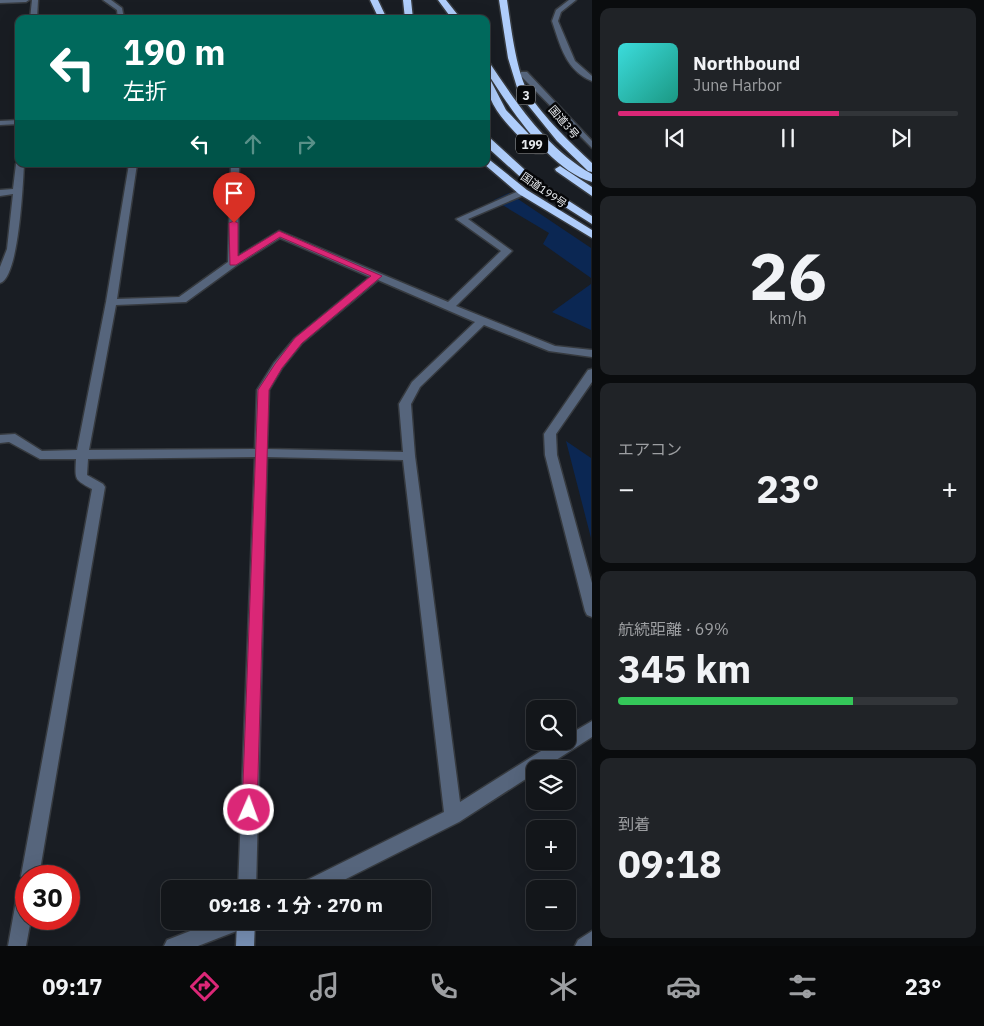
<!DOCTYPE html>
<html lang="ja">
<head>
<meta charset="utf-8">
<style>
	:root { --surface:#13161a; --page:#202327; --text:#f1f3f6; --muted:#9d9fa2; --line:#323539; --accent:#db2777 }
	body { margin:0; font-family:"IBM Plex Sans","Noto Sans JP",sans-serif; background:var(--page); color:var(--text); height:100vh; display:flex; flex-direction:column; font-size:19px; white-space:nowrap }
	* { box-sizing:border-box; margin:0 }
	p { font-size:16px; color:var(--muted) }
	.icon { flex:none; width:28px; height:28px; fill:none; stroke:currentColor; stroke-width:2; stroke-linecap:round; stroke-linejoin:round }
	.map { position:relative; flex:1; overflow:hidden }
	.side { display:flex; flex-direction:column; gap:8px; padding:8px; background:#0a0c0e; width:392px }
	.side>* { flex:none }
	.guide { position:absolute; left:15px; top:15px; width:475px; height:152px; border-radius:10px; box-shadow:0 5px 20px #0002,0 0 0 1px var(--line); background:#00695c; color:#fff; overflow:hidden }
	.fabs { position:absolute; left:526px; top:700px; display:grid; gap:10px }
	.fabs a { display:grid; place-items:center; width:50px; height:50px; border-radius:10px; background:var(--surface); box-shadow:0 5px 20px #0002,0 0 0 1px var(--line); font-size:25px }
	.speed { position:absolute; left:15px; top:865px; display:flex; gap:10px; font-size:25px; font-weight:700; text-align:center }
	.speed>* { display:grid; place-content:center; width:65px; height:65px; border-radius:50%; background:var(--surface); box-shadow:0 5px 20px #0002,0 0 0 1px var(--line); line-height:1 }
	.speed .limit { border:8px solid #d22; background:#fff; color:#111 }
	.pin { position:absolute; display:grid; place-items:center; width:42px; height:42px; color:#fff; margin:-51px -21px; border-radius:50% 50% 50% 0; rotate:-45deg; box-shadow:0 0 5px #0007 }
	.pin .icon { rotate:45deg }
	.me { position:absolute; width:55px; margin:-28px; rotate:2deg; stroke-linejoin:round; filter:drop-shadow(0 0 4px #0008) }
	.turn { display:flex; align-items:center; gap:18px; height:105px; padding:0 25px; font-size:22px }
	.turn .icon { width:65px; height:65px; stroke-width:2.5 }
	.turn b { display:block; font-size:35px; line-height:42px }
	.lanes { display:flex; align-items:center; height:48px; padding:0 25px; background:#0003; justify-content:center; gap:25px; direction:ltr }
	.lanes .off { opacity:.35 }
	.big { font-size:38px; font-weight:700; line-height:1.1 }
	.side .tile { flex:1; display:flex; flex-direction:column; justify-content:center; gap:8px; min-width:0; padding:0 18px; border-radius:10px; background:var(--page) }
	.side .dial { align-items:center; gap:0 }
	.dial b { font-size:65px; line-height:1 }
	.song { display:flex; align-items:center; gap:15px }
	.cover { width:60px; height:60px; border-radius:8px; background:linear-gradient(135deg,hsl(180 70% 55%),hsl(170 70% 35%)) }
	.played { height:5px; border-radius:2px; background:linear-gradient(90deg,var(--accent) 65%,var(--line) 65%) }
	.keys { display:flex; justify-content:space-around; direction:ltr }
	.heat { display:flex; justify-content:space-between; align-items:center; font-size:28px; direction:ltr }
	.charge { height:8px; border-radius:4px; background:linear-gradient(90deg,#34c759 69%,var(--line) 0) }
	.trip { position:absolute; left:161px; top:880px; width:270px; height:50px; border-radius:10px; background:var(--surface); box-shadow:0 5px 20px #0002,0 0 0 1px var(--line); font-weight:700; line-height:50px; text-align:center }
	.tab-bar { display:flex; height:80px; justify-content:space-around; align-items:center; background:#08090a; color:var(--muted) }
	.tab-bar .icon { width:35px; height:35px }
	.tab-bar .on { color:var(--accent) }
	.tab-bar b { font-size:22px; color:var(--text) }
	main { display:flex; flex:1; min-height:0 }
	.map>svg:first-child { display:block }
	.green { fill:#0b2753 }
	.lines { fill:none; stroke-linecap:round; stroke-linejoin:round }
	.street-casing { stroke:#363a3f; stroke-width:3 }
	.secondary-casing { stroke:#363a3f; stroke-width:3 }
	.highway-casing { stroke:#363a3f; stroke-width:3 }
	.street { fill:#56657c; fill-rule:evenodd }
	.secondary { fill:#778fb3; fill-rule:evenodd }
	.highway { fill:#afcdfb; fill-rule:evenodd }
	.route { fill:#db2777; stroke:#8e194d }
	.labels { text-anchor:middle; dominant-baseline:central; stroke-width:5; stroke-linejoin:round; paint-order:stroke }
	.far-street-label { font-size:11px; fill:#e7eaee; stroke:#060709 }
	.shield { fill:#060709; stroke:#a4a6a9; stroke-width:1 }
	.shield-label { font-size:12px; font-weight:bold; fill:#e7eaee }
</style>
</head>
<body>
<main>
<div class="map">
<svg width="592" height="946" viewBox="0 0 592 946">
	<rect width="100%" height="100%" fill="#191d23"/>
	<path class="green" d="M509 193 591 248V278L543 244 549 233 494 200Z
		M591 284V330L552 312Z
		M566 441 591 458V538Z"/>
	<g class="lines">
		<g class="street-casing">
			<path id="street" d="M0 0H29L26 2 0 3Z
				M32 0H38L37 19H30Z
				M103 0H111L122 8 124 19H118L117 10Z
				M569 0H576L561 12 558 21 575 61 592 76V81C566 71 560 45 552 21L556 10Z
				M521 72H527L592 141V148L521 76Z
				M19 120V124L0 125V121Z
				M19 162V164H24C23 183 19 278 0 283V267L7 249 13 194 0 196V190L13 189 16 164Z
				M129 164H137L117 299 179 297 228 262 231 164H239L238 256 279 231 448 302 501 251 456 219 523 189 528 192 526 194 468 219 512 251 456 306 555 346 592 350V357L549 351 484 325 420 387 411 404 415 456 460 802 557 741H568V735L592 721V737L542 769H535V773L459 822 326 889H298L301 883 444 812 403 460 267 457 256 889H238L255 457 88 459 87 475 103 484 105 487 39 876H26V883L21 876 92 489C74 479 75 480 76 459H40L9 442 0 443V435L15 434 42 451 77 450 106 302ZM280 238 370 277 294 339 274 363 257 390 255 449 89 450 116 305 186 302 237 265ZM378 280 475 322 412 382 399 404 403 452 267 449 269 390 282 368 302 343Z
				M592 369V382L556 434 557 455 592 583V617L587 615 585 611 545 455 544 434 588 370Z
				M26 886V919H31L26 946H8L17 895 20 889Z
				M216 921H250L247 927 198 946H164L167 940Z
				M592 931V946H575L578 940Z"/>
		</g>
		<g class="secondary-casing">
			<path id="secondary" d="M237 921H255L254 946H236Z"/>
		</g>
		<g class="highway-casing">
			<path id="highway" d="M370 0H378L387 19H379Z
				M403 0H411L413 19H405Z
				M438 0H446L461 19H452Z
				M499 0H507C511 26 516 72 529 94 543 117 572 144 592 163V172L588 171 557 141 519 94 508 58Z
				M486 61 489 62C518 105 546 148 592 174V182C549 170 509 106 486 71Z
				M486 78 491 81 506 110 543 149 544 151 543 153H535C516 132 486 109 486 78Z
				M486 137 490 138 535 179 592 216V224L527 183 486 146Z
				M486 157 527 190 592 230V238L519 194 484 164H486Z
				M560 166 592 187V196L556 171 555 169Z"/>
		</g>
		<use href="#street" class="street"/>
		<use href="#secondary" class="secondary"/>
		<use href="#highway" class="highway"/>
	</g>
	<path class="route" d="M234 221 238 223V256L279 231 382 276 302 343 282 368 269 390 257 810 255 815 249 817 244 815 242 810 258 390 275 364 295 338 371 276 280 237 236 265H230L229 223Z"/>
	<g class="labels">
		<g class="far-street-label">
			<text transform="translate(564 122) rotate(49)">国道3号</text>
			<text transform="translate(544 190) rotate(35)">国道199号</text>
		</g>
		<g class="shield">
			<rect x="517" y="85.5" width="18" height="19" rx="4"/>
			<rect x="516" y="134.5" width="32" height="19" rx="4"/>
		</g>
		<g class="shield-label">
			<text x="526" y="95">3</text>
			<text x="532" y="144">199</text>
		</g>
	</g>
</svg>
<div class="fabs">
<a><svg class="icon" aria-label="search" viewBox="0 0 24 24"><circle cx="10" cy="10" r="6"/><path d="M15 15l6 6"/></svg></a>
<a><svg class="icon" aria-label="layers" viewBox="0 0 24 24"><path d="M12 4l9 5-9 5-9-5zM3 14l9 5 9-5"/></svg></a>
<a>+</a>
<a>−</a>
</div>
<div class="speed"><div class="limit">30</div></div>
<div class="pin" style="left:234px;top:223px;background:#d93025"><svg class="icon" aria-label="arrive" viewBox="0 0 24 24"><path d="M6 21V4h12l-3 4 3 4H6"/></svg></div>
<svg class="me" style="left:249px;top:810px" viewBox="-20 -20 40 40"><circle r="17" fill="#db2777" stroke="#fff" stroke-width="3"/><path d="M0-11L8 9 0 5-8 9z" fill="#fff"/></svg>
<div class="trip">09:18 · 1 分 · 270 m</div>
<div class="guide">
<div class="turn"><svg class="icon" aria-label="left" viewBox="0 0 24 24"><path d="M17 20v-9H6M10 6l-5 5 5 5"/></svg><div><b>190 m</b>左折</div></div>
<div class="lanes"><svg class="icon" aria-label="left" viewBox="0 0 24 24"><path d="M17 20v-9H6M10 6l-5 5 5 5"/></svg><svg class="icon off" aria-label="ahead" viewBox="0 0 24 24"><path d="M12 20V5M6 11l6-6 6 6"/></svg><svg class="icon off" aria-label="right" viewBox="0 0 24 24"><path d="M7 20v-9h11M14 6l5 5-5 5"/></svg></div>
</div>
</div>
<section class="side">
<div class="tile">
<div class="song"><i class="cover"></i><div><b>Northbound</b><p>June Harbor</p></div></div>
<div class="played"></div>
<div class="keys"><svg class="icon" aria-label="previous" viewBox="0 0 24 24"><path d="M18 5L8 12l10 7zM5 5v14"/></svg><svg class="icon" aria-label="pause" viewBox="0 0 24 24"><path d="M8 5v14M16 5v14"/></svg><svg class="icon" aria-label="next" viewBox="0 0 24 24"><path d="M6 5l10 7-10 7zM19 5v14"/></svg></div>
</div>
<div class="tile dial"><b>26</b><p>km/h</p></div>
<div class="tile"><p>エアコン</p>
<div class="heat"><a>−</a><b class="big">23°</b><a>+</a></div>
</div>
<div class="tile"><p>航続距離 · 69%</p><b class="big">345 km</b><div class="charge"></div></div>
<div class="tile"><p>到着</p><b class="big">09:18</b></div>
</section>
</main>
<nav class="tab-bar">
<b>09:17</b>
<svg class="icon on" aria-label="directions" viewBox="0 0 24 24"><path d="M12 3l9 9-9 9-9-9zM9 14v-3h6M13 9l2 2-2 2"/></svg>
<svg class="icon" aria-label="music" viewBox="0 0 24 24"><path d="M9 18V5l10-2v13"/><circle cx="6" cy="18" r="3"/><circle cx="16" cy="16" r="3"/></svg>
<svg class="icon" aria-label="phone" viewBox="0 0 24 24"><path d="M5 4h4l2 5-3 2q2 4 5 5l2-3 5 2v4C11 20 4 13 5 4z"/></svg>
<svg class="icon" aria-label="climate" viewBox="0 0 24 24"><path d="M12 3v18M4 7l16 10M4 17L20 7"/></svg>
<svg class="icon" aria-label="car" viewBox="0 0 24 24"><path d="M5 17H2v-5l4-1 3-4h7l3 4 3 1v5h-3M9 17h6M6 11h13"/><circle cx="7" cy="17" r="2"/><circle cx="17" cy="17" r="2"/></svg>
<svg class="icon" aria-label="filters" viewBox="0 0 24 24"><path d="M4 7h16M4 17h16"/><circle cx="9" cy="7" r="2"/><circle cx="15" cy="17" r="2"/></svg>
<b>23°</b>
</nav>
</body>
</html>
